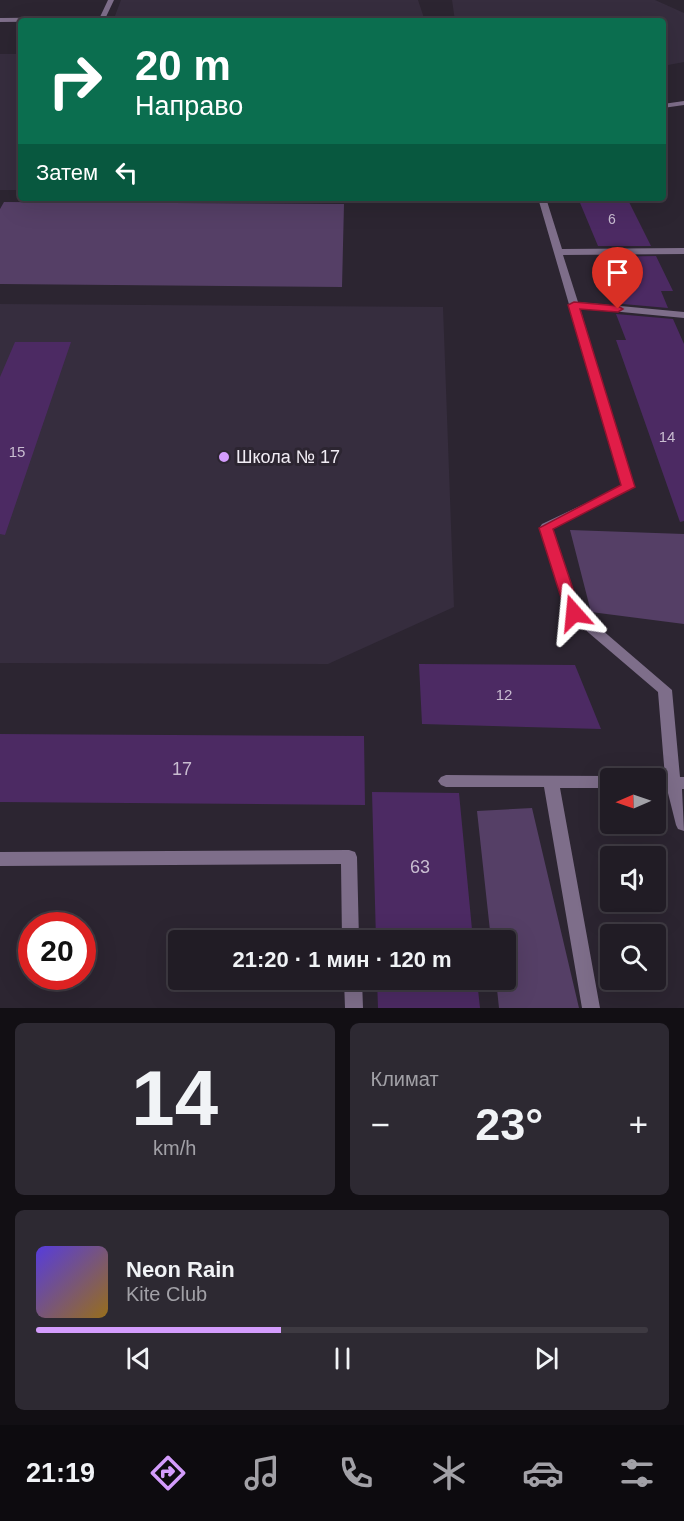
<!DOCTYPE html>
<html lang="ru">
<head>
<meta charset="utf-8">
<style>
	:root { --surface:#211c25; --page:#2d2932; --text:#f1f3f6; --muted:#a2a1a7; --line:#3e3a42; --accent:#d39cfc }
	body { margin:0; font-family:Helvetica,sans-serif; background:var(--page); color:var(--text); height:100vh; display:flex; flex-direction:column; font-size:22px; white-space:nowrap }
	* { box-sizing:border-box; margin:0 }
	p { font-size:20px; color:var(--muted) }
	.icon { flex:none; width:33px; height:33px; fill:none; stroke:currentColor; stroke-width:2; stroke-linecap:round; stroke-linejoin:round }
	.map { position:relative; height:1008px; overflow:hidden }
	.details { display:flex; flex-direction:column; gap:15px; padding:15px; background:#120f14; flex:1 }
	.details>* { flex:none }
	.hud { position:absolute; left:18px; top:18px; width:648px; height:183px; border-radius:6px; box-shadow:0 6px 24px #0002,0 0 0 2px var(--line); background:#0b6e4f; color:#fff; overflow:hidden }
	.needle { width:39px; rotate:268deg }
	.buttons { position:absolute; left:600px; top:768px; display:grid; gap:12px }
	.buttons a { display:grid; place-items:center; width:66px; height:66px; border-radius:6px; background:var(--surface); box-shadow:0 6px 24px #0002,0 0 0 2px var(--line); font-size:30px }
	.speed { position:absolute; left:18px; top:912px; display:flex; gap:12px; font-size:30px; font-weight:700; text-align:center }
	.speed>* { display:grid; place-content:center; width:78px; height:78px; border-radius:50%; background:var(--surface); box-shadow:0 6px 24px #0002,0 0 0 2px var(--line); line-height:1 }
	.speed .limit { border:9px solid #d22; background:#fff; color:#111 }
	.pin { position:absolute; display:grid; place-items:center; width:51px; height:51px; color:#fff; margin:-62px -26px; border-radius:50% 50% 50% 0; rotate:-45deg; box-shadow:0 0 6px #0007 }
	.pin .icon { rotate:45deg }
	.me { position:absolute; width:66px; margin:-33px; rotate:342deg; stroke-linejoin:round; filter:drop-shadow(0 0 4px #0008) }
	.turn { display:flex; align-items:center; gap:21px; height:126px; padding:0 18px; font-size:27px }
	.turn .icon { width:78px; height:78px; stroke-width:2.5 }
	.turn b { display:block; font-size:42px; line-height:51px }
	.then { display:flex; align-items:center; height:57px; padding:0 18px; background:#0003; gap:12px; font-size:22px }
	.big { font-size:45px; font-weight:700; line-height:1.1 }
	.details .card { flex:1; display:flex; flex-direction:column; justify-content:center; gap:9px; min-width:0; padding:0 21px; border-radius:9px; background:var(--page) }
	.details .dial { align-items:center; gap:0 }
	.dial b { font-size:78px; line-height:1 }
	.song { display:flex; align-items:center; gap:18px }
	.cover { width:72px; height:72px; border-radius:9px; background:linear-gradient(135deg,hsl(250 70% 55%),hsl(40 70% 35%)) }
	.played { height:6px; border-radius:3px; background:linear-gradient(90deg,var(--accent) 40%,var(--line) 40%) }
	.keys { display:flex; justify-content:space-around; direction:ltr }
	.heat { display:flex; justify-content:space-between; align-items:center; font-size:33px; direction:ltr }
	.details .tiles { flex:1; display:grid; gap:15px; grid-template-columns:1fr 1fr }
	.card:last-child { grid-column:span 2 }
	.trip { position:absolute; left:168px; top:930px; width:348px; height:60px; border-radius:6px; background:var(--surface); box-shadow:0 6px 24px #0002,0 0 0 2px var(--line); font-weight:700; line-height:60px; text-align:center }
	.tabs { display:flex; height:96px; justify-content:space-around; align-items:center; background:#0d0b0f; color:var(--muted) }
	.tabs .icon { width:42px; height:42px }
	.tabs .active { color:var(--accent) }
	.tabs b { font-size:27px; color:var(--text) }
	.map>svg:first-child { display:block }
	.built { fill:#362d3e }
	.green { fill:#553f66 }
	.building { fill:#4c2a63 }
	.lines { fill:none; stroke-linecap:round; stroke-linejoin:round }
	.service { fill:#7e6e8a; fill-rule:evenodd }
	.route { fill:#e11d48; stroke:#92132f; stroke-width:1.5 }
	.poi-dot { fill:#d39cfc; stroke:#2c2531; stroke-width:2 }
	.labels { text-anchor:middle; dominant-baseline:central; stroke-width:6; stroke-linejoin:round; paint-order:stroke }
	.far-number-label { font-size:14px; fill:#c8bcd0 }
	.number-label { font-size:15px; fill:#c8bcd0 }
	.poi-label { font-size:18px; fill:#f1ecf4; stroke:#2c2531; text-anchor:start }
	.near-number-label { font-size:18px; fill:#c8bcd0 }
</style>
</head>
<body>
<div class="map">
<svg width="684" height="1008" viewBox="0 0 684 1008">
	<rect width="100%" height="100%" fill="#2c2531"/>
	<path class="built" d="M121 0H418L425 21H113Z
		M452 0H655L684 13V62L663 66V21H455Z
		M0 54H21V190H0Z
		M0 304 443 307 454 607 328 664 0 663Z"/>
	<path class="green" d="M4 202 344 204 342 287 0 284V209Z
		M570 530 684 534V624L591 612Z
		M532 808 579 1008H499L496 980H506V940H491L477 811Z"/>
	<path class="building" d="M578 198H627L651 246H598Z
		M656 256 673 291H661L668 308 612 303 598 265H605L602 257Z
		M616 314 673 319 684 344V521L680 522 616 340H626Z
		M15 342H71L5 535 0 534V377Z
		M419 664 575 665 601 729 422 724Z
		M0 734 364 736 365 805 0 802Z
		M372 792 459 793 473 940H376Z
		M377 980H477L480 1008H378Z"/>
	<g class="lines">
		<path class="service" d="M108 0H114L105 19 102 21 0 22V18L100 17Z
			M684 101V105L663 108V104Z
			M538 198H546L562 249 684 248V254L563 255 578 302 684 312V318L580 308 634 487 553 528 580 611 672 690 680 777H684V789H682L684 831 678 829 676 825 667 789H656V778H652L665 777 658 692 569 616 540 527 542 524 622 486Z
			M446 775 610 776 615 778H610V788H560L600 1008H582L544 787H446L441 785 438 781 441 777Z
			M349 850 355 852 357 857 359 940H342L341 864 0 866V852Z
			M344 980H362L363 1008H345Z"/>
	</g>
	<path class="route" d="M574 302 618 306 623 309 618 312 580 309 635 487 553 529 581 613 574 618 566 613 539 528 621 485 568 305Z"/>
	<circle class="poi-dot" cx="224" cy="457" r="6"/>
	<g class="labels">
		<g class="far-number-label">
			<text x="612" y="219">6</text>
		</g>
		<g class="number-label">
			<text x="667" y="436">14</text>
			<text x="17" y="451">15</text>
			<text x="504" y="694">12</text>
		</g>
		<g class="poi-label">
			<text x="236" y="457">Школа № 17</text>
		</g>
		<g class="near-number-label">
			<text x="182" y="769">17</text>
			<text x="420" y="867">63</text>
		</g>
	</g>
</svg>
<div class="buttons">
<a><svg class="needle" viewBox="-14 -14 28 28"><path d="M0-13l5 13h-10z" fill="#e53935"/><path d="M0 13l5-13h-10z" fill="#a2a1a7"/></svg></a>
<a><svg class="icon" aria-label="sound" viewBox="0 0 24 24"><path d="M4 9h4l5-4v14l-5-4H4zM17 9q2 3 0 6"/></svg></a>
<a><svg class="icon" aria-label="search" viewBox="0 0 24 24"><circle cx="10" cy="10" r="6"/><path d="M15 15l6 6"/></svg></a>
</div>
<div class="speed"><div class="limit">20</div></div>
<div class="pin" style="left:618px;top:309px;background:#d93025"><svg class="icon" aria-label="arrive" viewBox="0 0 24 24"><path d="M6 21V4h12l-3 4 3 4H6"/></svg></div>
<svg class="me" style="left:574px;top:613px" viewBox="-20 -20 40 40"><path d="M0-17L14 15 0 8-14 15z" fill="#e11d48" stroke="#fff" stroke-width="4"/></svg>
<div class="trip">21:20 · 1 мин · 120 m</div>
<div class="hud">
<div class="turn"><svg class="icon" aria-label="right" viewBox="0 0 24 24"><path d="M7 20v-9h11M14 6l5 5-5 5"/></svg><div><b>20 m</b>Направо</div></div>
<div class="then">Затем<svg class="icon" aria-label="left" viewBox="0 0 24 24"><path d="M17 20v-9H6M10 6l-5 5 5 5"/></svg></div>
</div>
</div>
<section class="details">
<div class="tiles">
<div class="card dial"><b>14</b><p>km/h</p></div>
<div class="card"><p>Климат</p>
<div class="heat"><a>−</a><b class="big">23°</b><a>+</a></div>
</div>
<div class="card">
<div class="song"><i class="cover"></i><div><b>Neon Rain</b><p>Kite Club</p></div></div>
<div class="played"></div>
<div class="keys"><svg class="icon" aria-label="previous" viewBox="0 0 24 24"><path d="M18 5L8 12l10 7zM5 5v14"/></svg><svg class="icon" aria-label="pause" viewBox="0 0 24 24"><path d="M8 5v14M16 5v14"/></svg><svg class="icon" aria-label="next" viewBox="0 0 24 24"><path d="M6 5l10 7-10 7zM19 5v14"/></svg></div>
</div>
</div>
</section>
<nav class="tabs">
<b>21:19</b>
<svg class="icon active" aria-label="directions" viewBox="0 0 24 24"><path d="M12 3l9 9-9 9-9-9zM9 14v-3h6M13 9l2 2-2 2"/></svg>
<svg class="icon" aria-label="music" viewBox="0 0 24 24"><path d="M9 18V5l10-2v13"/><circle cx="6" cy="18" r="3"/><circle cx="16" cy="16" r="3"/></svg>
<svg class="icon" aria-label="phone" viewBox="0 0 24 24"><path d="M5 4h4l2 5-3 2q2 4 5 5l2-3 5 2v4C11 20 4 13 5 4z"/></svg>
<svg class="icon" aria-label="climate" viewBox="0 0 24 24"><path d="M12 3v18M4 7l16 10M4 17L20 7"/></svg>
<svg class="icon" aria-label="car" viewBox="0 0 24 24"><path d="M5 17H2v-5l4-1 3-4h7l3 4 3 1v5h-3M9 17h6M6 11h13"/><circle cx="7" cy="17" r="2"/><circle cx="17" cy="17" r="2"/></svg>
<svg class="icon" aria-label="filters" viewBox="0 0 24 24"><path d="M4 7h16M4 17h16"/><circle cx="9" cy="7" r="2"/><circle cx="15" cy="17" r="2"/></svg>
</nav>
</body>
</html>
